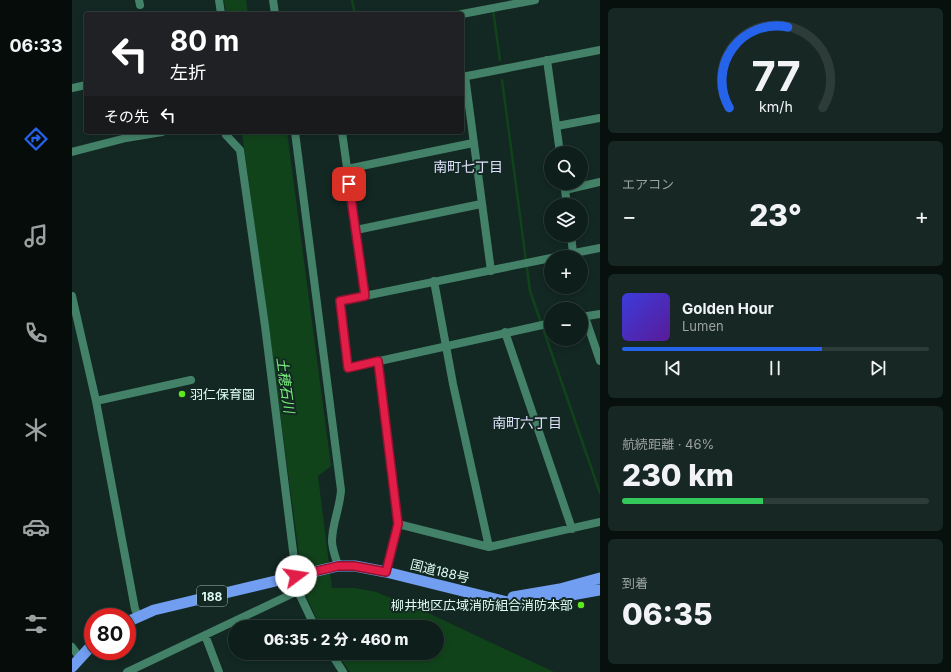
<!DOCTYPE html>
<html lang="ja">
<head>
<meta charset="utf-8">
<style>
	:root { --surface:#0e1e1a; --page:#172723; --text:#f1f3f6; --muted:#9ba2a2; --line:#2e3c39; --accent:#2563eb }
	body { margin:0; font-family:Inter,"Noto Sans JP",sans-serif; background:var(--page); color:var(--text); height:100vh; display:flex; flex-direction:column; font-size:15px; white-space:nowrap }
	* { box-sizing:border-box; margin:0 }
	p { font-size:13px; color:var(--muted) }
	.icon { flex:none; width:22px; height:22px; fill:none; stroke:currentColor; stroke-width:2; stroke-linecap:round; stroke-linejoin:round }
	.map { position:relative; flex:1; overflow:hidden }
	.drawer { display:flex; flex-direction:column; gap:8px; padding:8px; background:#08100e; width:351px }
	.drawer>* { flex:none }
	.hud { position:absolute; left:12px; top:12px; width:380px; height:122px; border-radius:4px; box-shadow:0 2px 6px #0003,0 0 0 1px var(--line); background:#202124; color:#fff; overflow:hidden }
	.controls { position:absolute; left:472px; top:146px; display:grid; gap:8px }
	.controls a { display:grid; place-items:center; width:44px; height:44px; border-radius:50%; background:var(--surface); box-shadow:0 2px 6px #0003,0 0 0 1px var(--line); font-size:20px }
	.speed { position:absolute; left:12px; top:608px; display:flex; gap:8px; font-size:20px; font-weight:700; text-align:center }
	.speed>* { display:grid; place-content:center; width:52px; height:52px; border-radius:50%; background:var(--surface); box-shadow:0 2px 6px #0003,0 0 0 1px var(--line); line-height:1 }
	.speed .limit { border:6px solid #d22; background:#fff; color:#111 }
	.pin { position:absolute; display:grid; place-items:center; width:34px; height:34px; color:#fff; margin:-17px; border-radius:8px; box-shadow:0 2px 6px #0006 }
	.me { position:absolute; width:44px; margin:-22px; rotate:76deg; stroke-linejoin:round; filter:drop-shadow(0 0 3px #0008) }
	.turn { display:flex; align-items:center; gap:14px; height:84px; padding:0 20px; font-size:18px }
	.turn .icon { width:52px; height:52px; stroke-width:2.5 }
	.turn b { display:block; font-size:28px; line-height:34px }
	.then { display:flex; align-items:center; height:38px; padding:0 20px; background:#0003; gap:8px; font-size:15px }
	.big { font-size:30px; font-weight:800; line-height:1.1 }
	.drawer .card { flex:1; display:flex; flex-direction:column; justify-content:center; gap:6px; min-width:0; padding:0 14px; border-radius:6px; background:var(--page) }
	.drawer .dial { align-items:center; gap:0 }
	.dial svg { height:104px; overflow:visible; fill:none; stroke:var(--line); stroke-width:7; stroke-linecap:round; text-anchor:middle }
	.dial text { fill:var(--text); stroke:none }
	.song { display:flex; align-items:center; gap:12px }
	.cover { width:48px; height:48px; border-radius:6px; background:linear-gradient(135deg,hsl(240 70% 55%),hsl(270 70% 35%)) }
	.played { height:4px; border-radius:2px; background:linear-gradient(90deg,var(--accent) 65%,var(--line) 65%) }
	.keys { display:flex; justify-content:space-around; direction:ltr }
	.heat { display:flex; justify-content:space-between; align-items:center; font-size:22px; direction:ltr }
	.charge { height:6px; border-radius:3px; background:linear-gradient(90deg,#34c759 46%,var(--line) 0) }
	.trip { position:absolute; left:156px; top:620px; width:216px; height:40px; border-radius:20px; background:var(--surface); box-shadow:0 2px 6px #0003,0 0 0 1px var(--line); font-weight:800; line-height:40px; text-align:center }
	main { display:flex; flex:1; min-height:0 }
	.tab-bar { display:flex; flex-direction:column; width:72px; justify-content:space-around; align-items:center; background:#060c0a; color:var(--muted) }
	.tab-bar .icon { width:28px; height:28px }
	.tab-bar .current { color:var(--accent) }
	.tab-bar b { font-size:18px; color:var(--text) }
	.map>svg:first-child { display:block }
	.water { fill:#11431b }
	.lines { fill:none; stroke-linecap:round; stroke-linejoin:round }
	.stream { stroke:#11431b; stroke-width:2.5 }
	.minor { stroke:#438269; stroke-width:8 }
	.tertiary { stroke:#438269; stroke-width:8 }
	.trunk { stroke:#719ef0; stroke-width:11 }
	.route-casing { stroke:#92132f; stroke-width:10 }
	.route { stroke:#e11d48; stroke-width:7 }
	.poi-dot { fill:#60e81e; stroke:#132823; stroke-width:1.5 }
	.labels { text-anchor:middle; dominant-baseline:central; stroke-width:4; stroke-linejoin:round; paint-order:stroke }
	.shield { fill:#132823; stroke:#a1bcb4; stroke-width:1 }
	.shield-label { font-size:12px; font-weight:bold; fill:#defcf2 }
	.poi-label { font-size:13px; fill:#defcf2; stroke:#132823; text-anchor:start }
	.street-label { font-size:13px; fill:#defcf2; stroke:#132823 }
	.neighbourhood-label { font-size:14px; fill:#dfe1fc; stroke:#132823 }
	.water-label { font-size:14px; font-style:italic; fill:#76f17a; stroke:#132823 }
</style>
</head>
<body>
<main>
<nav class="tab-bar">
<b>06:33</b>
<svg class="icon current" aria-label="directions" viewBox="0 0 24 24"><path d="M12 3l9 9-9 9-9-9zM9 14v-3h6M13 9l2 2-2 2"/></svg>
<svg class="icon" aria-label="music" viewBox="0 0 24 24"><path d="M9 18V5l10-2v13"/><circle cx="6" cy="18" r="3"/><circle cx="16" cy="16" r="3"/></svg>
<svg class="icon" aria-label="phone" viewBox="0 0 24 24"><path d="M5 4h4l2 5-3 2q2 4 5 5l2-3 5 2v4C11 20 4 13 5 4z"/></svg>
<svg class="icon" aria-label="climate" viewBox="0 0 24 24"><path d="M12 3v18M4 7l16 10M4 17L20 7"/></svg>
<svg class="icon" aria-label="car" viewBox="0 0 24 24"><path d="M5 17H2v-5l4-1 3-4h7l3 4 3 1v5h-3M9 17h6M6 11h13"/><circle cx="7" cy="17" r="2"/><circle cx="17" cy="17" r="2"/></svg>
<svg class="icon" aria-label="filters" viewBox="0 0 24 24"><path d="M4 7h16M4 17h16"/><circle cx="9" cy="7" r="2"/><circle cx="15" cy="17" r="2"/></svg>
</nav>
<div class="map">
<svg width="528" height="672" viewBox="0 0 528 672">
	<rect width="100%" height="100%" fill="#132823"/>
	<path class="water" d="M152 0H174L176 14H154Z
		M170 132H215L259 466 246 476 260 588H283L304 592 356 613 482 672H278L265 653H365V627H248L232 591Z"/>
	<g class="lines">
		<path class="stream" d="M280 0 283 14
			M421 10 428 60
			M372 14 389 11
			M430 80 458 291 528 493"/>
		<path class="minor" d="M67 0 68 5
			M147 0 149 14
			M201 0 203 14
			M390 14 463 0
			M475 60 488 153
			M393 76 419 271
			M0 88 14 85
			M485 126 528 118
			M153 132 154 135 168 150 193 326 226 591 243 627
			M223 132 269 490C268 508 260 524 260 541 260 549 264 558 266 566
			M270 132 293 296
			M275 169 401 143
			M492 183 495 205
			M493 190 528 182
			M284 230 409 204
			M499 235 501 253
			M482 257 528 248
			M479 258 268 301 276 368 479 323
			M362 281 381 384 417 547
			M0 296 24 401 63 609 66 616
			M509 317 528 314
			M513 317 528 361
			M433 332 500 529
			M306 361 326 524 314 572
			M24 401 119 380
			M326 524 417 547 528 522
			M133 635 147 672
			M0 647 8 658
			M259 653 271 672
			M55 672 226 591"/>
		<path class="tertiary" d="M390 77 528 50
			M0 152 54 138 90 132"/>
		<path class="trunk" d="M441 597 488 589 528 578
			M55 622 82 610 266 566H283L314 572 439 603H455L528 590
			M0 667 21 644"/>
	</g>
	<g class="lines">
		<g class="route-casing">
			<path id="route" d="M224 576 266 566H282L314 572 326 524 306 361 276 368 268 301 293 296 277 184"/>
		</g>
		<use href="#route" class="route"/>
	</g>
	<g class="poi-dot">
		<circle cx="110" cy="394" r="4"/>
		<circle cx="509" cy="605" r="4"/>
	</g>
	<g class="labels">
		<rect class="shield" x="125" y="586" width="30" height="20" rx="3"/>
		<g class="shield-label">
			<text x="140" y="596">188</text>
		</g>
		<g class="poi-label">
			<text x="118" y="394">羽仁保育園</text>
			<text x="501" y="605" text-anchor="end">柳井地区広域消防組合消防本部</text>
		</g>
		<g class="street-label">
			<text transform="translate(368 571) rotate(14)">国道188号</text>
		</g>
		<g class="neighbourhood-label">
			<text x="396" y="166">南町七丁目</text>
			<text x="455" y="422">南町六丁目</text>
		</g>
		<g class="water-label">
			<text transform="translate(214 385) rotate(82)">土穂石川</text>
		</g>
	</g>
</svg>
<div class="controls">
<a><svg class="icon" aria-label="search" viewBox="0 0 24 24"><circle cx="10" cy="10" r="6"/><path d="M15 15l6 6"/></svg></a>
<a><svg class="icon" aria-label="layers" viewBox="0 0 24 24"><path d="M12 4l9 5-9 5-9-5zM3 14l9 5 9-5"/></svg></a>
<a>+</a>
<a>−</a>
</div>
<div class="speed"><div class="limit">80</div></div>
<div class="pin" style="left:277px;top:184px;background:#d93025"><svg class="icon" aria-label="arrive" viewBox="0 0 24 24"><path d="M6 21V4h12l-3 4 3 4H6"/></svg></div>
<svg class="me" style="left:224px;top:576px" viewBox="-20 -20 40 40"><circle r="19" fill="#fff"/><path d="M0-13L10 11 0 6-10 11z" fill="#e11d48"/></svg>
<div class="trip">06:35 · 2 分 · 460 m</div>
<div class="hud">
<div class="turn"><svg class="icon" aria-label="left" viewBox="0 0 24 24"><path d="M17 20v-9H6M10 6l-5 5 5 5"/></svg><div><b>80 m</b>左折</div></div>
<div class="then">その先<svg class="icon" aria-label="left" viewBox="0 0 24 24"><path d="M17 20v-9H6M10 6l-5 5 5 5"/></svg></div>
</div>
</div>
<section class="drawer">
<div class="card dial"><svg viewBox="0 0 100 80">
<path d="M14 69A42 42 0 1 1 86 69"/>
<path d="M14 69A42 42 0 0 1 59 7" stroke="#2563eb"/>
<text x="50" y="56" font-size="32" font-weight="700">77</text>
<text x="50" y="72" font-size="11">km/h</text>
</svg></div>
<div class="card"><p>エアコン</p>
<div class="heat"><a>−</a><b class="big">23°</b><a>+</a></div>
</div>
<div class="card">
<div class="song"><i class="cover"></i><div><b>Golden Hour</b><p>Lumen</p></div></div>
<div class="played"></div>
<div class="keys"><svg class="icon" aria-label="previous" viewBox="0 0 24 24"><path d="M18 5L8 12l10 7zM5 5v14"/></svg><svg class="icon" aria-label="pause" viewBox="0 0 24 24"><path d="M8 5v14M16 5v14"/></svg><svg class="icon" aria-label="next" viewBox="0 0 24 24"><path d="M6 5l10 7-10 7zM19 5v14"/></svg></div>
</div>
<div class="card"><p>航続距離 · 46%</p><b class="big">230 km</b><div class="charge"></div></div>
<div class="card"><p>到着</p><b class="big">06:35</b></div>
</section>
</main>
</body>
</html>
